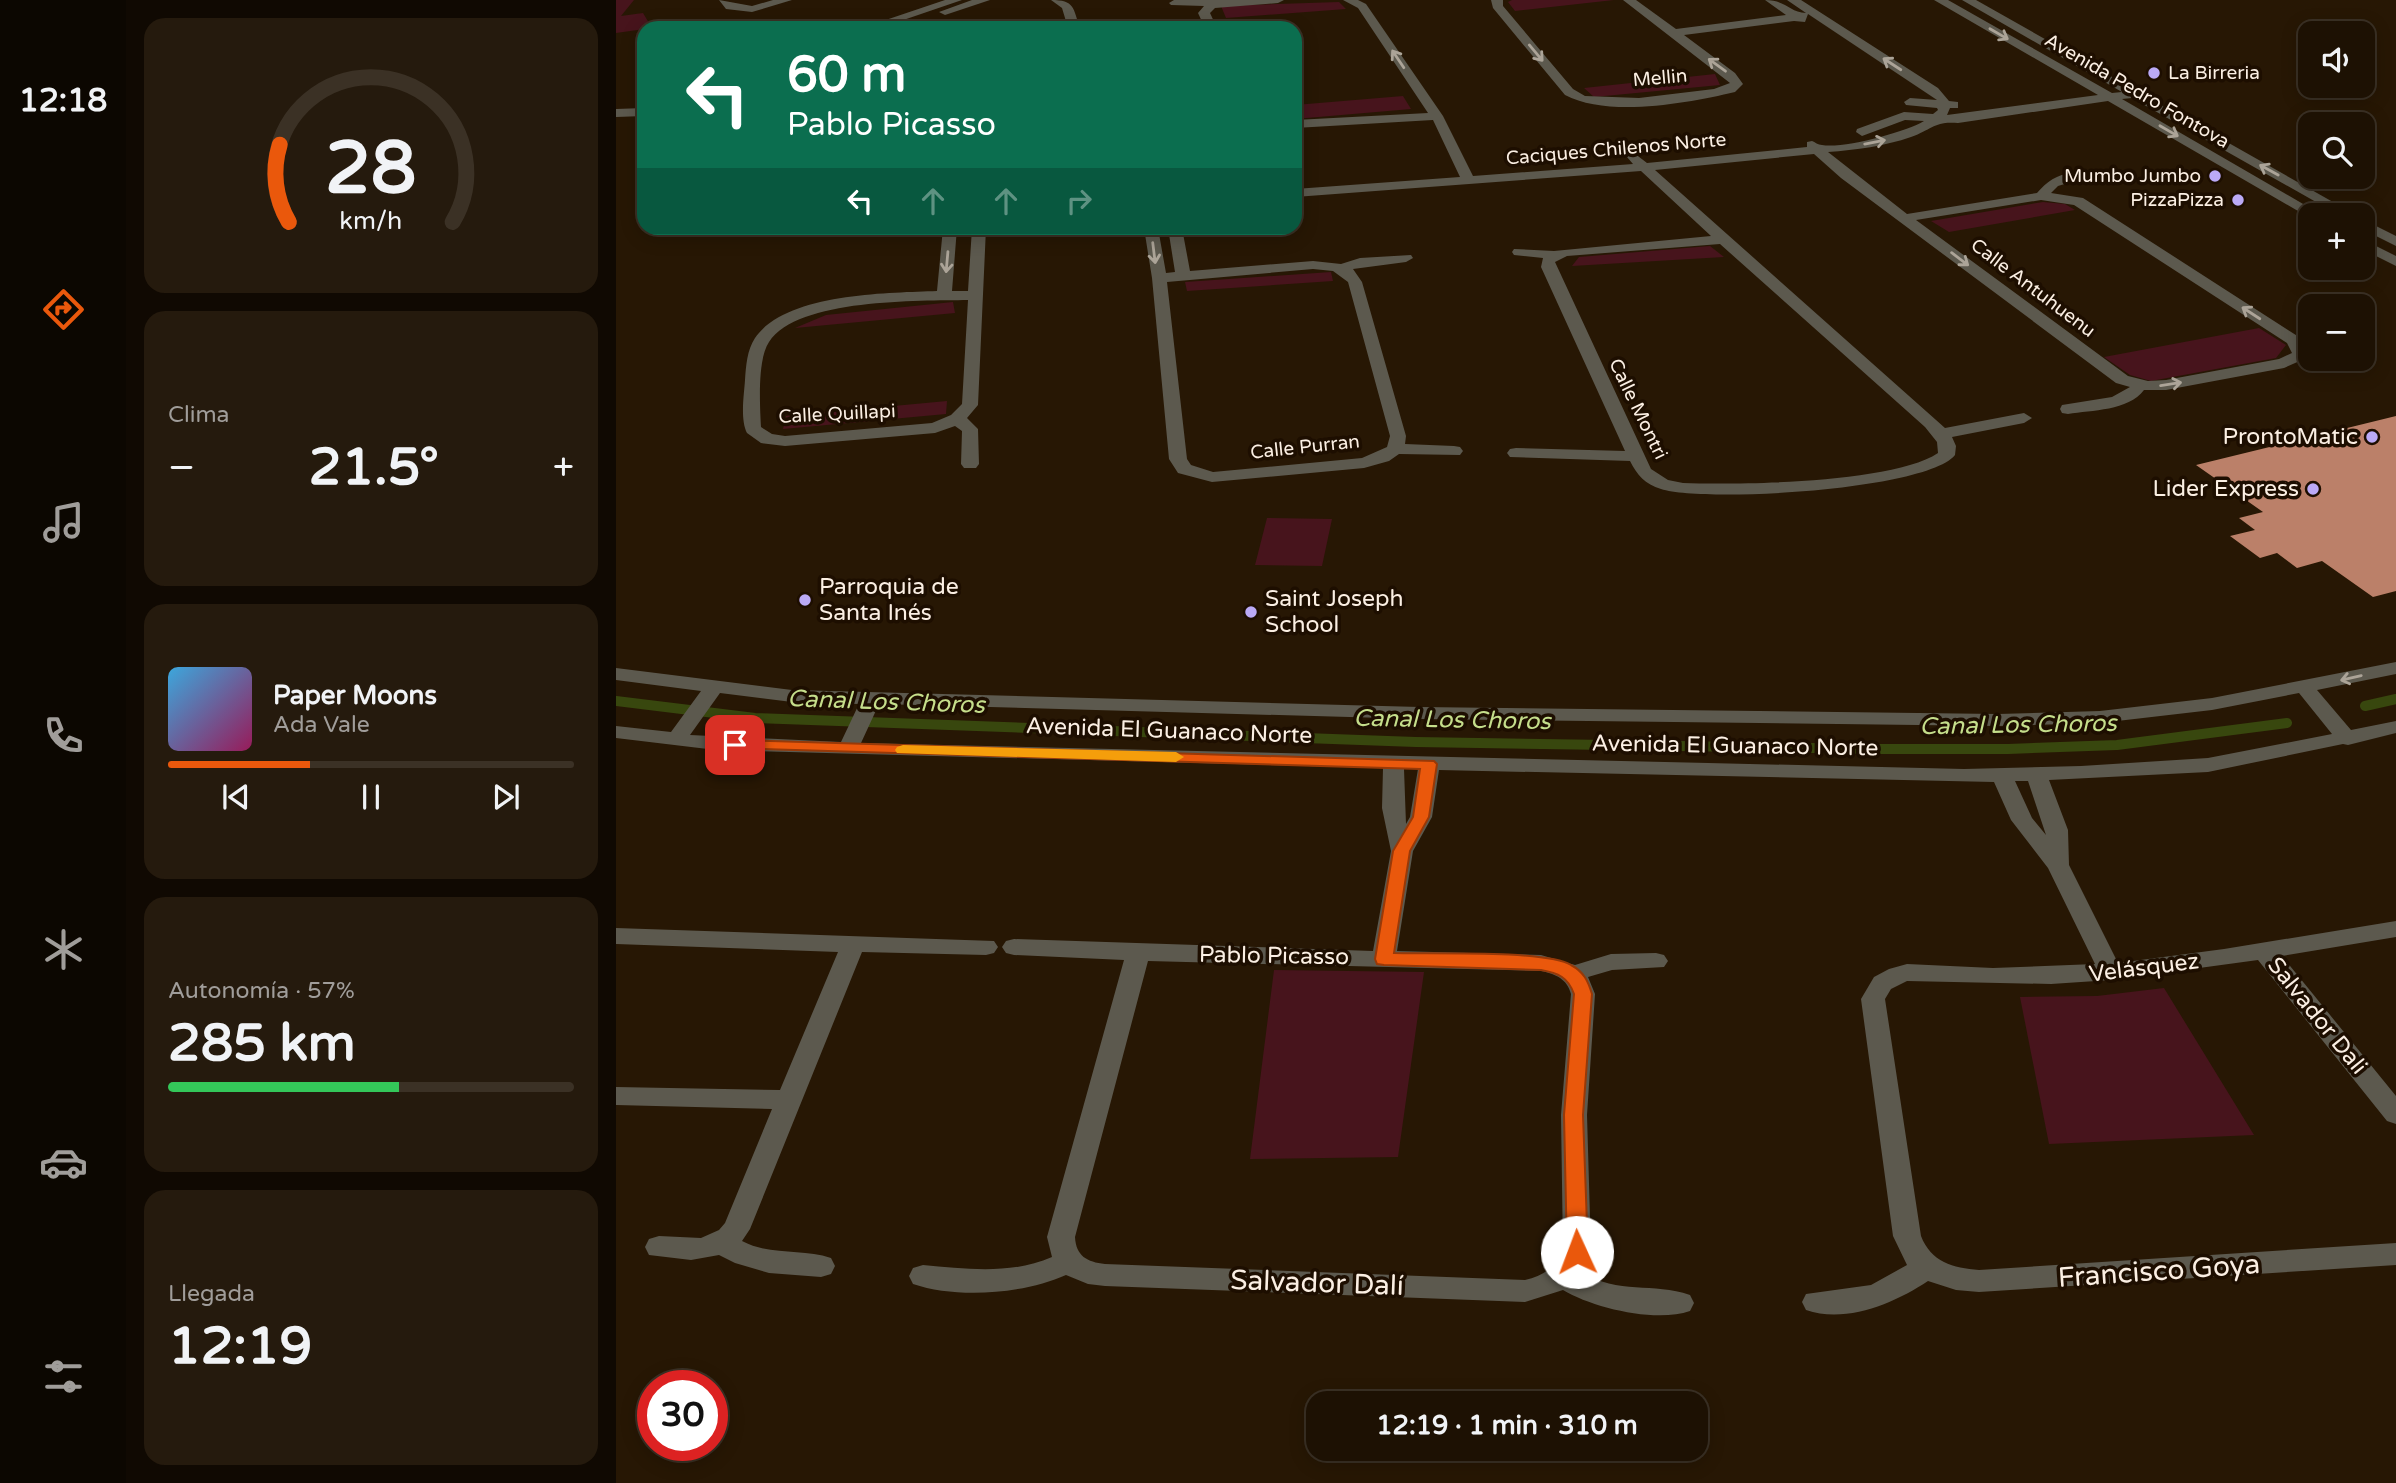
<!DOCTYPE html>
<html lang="es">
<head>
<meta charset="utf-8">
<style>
	:root { --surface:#1d1103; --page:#251a0d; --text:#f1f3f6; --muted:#a09d9a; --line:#3b3125; --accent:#ea580c }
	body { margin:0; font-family:"Varela Round",sans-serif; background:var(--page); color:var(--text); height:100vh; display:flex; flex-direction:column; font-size:26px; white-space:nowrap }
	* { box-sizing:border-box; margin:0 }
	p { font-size:23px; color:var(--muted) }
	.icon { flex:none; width:38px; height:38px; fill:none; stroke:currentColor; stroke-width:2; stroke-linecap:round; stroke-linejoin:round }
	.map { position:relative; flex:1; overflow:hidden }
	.side { display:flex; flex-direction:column; gap:18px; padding:18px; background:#100902; width:490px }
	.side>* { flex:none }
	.hud { position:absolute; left:21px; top:21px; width:665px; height:214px; border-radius:21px; box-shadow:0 4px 18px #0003,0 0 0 2px var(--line); background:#0b6e4f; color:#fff; overflow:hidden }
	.tools { position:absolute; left:1682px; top:21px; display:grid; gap:14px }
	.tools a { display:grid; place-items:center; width:77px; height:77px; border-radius:14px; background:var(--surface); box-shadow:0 4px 18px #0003,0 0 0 2px var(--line); font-size:35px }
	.speed { position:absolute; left:21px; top:1370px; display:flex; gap:14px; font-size:35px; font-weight:700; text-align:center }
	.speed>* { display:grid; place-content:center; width:91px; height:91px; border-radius:50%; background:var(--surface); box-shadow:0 4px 18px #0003,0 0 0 2px var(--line); line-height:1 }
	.speed .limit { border:10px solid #d22; background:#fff; color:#111 }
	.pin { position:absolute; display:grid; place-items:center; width:60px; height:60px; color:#fff; margin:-30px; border-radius:14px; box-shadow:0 4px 10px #0006 }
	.me { position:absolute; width:77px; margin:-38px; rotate:358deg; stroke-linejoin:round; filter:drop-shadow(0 0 5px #0008) }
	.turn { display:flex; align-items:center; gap:24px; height:147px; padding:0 35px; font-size:32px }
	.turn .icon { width:91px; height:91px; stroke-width:2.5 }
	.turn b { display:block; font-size:49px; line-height:60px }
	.lanes { display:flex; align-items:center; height:66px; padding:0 35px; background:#0003; justify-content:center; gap:35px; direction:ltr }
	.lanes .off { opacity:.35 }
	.big { font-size:52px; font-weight:800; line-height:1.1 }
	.side .card { flex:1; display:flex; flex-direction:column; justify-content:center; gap:10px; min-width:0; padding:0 24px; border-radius:21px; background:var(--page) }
	.side .dial { align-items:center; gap:0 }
	.dial svg { height:182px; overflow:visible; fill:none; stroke:var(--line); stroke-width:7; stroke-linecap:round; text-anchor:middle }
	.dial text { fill:var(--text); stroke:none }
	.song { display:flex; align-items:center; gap:21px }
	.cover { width:84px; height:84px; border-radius:10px; background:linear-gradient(135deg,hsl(200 70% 55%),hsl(330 70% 35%)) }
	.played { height:7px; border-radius:4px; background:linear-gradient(90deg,var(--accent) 35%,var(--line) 35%) }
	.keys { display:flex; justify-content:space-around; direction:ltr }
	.heat { display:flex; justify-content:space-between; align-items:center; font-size:38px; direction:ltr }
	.charge { height:10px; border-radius:5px; background:linear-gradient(90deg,#34c759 57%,var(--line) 0) }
	.trip { position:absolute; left:690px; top:1391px; width:402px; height:70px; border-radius:21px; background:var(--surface); box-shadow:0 4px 18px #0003,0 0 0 2px var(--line); font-weight:800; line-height:70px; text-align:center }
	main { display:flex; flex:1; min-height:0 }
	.menu { display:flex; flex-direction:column; width:126px; justify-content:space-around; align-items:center; background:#0c0701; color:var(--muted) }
	.menu .icon { width:49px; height:49px }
	.menu .selected { color:var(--accent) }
	.menu b { font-size:32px; color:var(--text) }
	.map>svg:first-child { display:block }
	.green { fill:#47141c }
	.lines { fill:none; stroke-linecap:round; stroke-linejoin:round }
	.stream { stroke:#38470e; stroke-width:10 }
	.building { fill:#bb8069 }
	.minor { fill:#5c594e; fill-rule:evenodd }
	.oneway { stroke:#aca498 }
	.route { fill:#ea580c; stroke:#983908; stroke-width:2 }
	.slow { fill:#f59e0b }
	.poi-dot { fill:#bbaaf6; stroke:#1d0e00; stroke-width:2.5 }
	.labels { text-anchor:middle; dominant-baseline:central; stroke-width:7; stroke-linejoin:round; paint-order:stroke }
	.far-poi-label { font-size:19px; fill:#fbefe3; stroke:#1d0e00; text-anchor:end }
	.far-street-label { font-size:19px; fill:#fbefe3; stroke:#1d0e00 }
	.poi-label { font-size:23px; fill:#fbefe3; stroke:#1d0e00; text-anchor:end }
	.street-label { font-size:23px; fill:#fbefe3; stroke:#1d0e00 }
	.water-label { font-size:24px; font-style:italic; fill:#c5de8b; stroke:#1d0e00 }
	.near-street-label { font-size:28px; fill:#fbefe3; stroke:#1d0e00 }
</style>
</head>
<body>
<main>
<nav class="menu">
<b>12:18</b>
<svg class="icon selected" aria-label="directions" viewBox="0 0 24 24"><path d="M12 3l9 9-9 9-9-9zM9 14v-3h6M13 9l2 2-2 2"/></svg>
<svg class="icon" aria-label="music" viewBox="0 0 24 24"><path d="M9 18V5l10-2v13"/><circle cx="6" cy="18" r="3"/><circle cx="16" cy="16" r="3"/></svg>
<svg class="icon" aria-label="phone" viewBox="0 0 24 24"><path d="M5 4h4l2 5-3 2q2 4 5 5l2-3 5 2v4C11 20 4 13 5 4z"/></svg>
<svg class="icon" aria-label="climate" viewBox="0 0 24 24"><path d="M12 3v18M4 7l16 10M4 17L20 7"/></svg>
<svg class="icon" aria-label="car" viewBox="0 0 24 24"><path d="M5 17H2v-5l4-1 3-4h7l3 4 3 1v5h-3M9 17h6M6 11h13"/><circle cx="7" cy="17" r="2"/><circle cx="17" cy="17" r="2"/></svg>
<svg class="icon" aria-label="filters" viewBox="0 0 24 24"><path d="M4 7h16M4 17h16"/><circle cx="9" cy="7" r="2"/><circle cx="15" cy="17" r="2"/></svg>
</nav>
<section class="side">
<div class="card dial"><svg viewBox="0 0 100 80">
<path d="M14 69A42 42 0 1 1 86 69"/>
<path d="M14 69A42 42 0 0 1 10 35" stroke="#ea580c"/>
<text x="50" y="56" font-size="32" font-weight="700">28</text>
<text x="50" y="72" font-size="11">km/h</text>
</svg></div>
<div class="card"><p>Clima</p>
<div class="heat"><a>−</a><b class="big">21.5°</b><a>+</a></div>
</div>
<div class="card">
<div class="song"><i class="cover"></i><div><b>Paper Moons</b><p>Ada Vale</p></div></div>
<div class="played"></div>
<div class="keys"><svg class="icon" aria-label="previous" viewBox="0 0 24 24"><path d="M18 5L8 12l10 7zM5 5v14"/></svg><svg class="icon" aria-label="pause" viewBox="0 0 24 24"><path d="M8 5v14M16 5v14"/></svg><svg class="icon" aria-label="next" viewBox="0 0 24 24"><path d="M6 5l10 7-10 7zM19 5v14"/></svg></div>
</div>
<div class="card"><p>Autonomía · 57%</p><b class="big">285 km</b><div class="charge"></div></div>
<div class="card"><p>Llegada</p><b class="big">12:19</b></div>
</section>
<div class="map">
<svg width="1780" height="1483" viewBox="0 0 1780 1483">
	<rect width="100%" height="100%" fill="#271704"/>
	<path class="green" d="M0 0H18L5 16 27 13 36 28 0 33Z
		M896 0H998L899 11 892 2Z
		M723 2 730 9 610 18 605 6Z
		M1099 74 1104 85 978 97 968 88Z
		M787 96 795 109 679 119V105Z
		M1427 202 1449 204 1459 210 1333 232 1315 221Z
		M1094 246 1108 257 956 266 963 257Z
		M715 272 717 281 571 291 569 282Z
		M337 302 339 313 179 328 210 315Z
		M1643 328 1670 345 1660 358 1535 381 1514 375 1488 357Z
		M331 401 330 414 167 429 170 416Z
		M651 518 716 519 706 566 639 565Z
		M658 970 808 972 782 1157 634 1159Z
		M1548 988 1638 1135 1433 1144 1404 997 1481 996Z"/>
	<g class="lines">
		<path class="stream" d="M0 701 139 718 800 742 1261 749H1392L1501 745 1671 723
			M1749 706 1780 699"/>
	</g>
	<path class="building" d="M1780 416V591L1757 597 1706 561 1681 568 1661 553 1644 558 1614 536 1639 530 1623 518 1647 512 1580 465Z"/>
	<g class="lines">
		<path class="minor" d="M103 0 136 6 157 0H176L136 12 110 9Z
			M329 0H346L264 28H246Z
			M356 0H374L329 15 323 12Z
			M435 0C459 0 457 8 464 28H452L446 8Z
			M558 0H668L662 3 599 8 594 13 601 28H589L582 13 588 6 555 5 553 3Z
			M727 0H742L750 4 827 116 857 176 1017 164 1011 157 1018 153 1031 163 1191 147V142L1196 141C1199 142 1202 145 1206 145 1227 149 1290 132 1308 121L1289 120 1246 136 1240 132 1241 129 1288 112 1317 114 1322 110 1321 108 1290 105 1288 102 1294 98 1321 100 1192 14 1189 22 1178 21 1068 35 1119 73 1127 84 1119 92C1073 103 992 118 949 95L877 8 875 0H887V6L957 89 969 96 1023 98 1098 89 1114 83 1007 0H1020L1060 29 1170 15 1149 0C1170 0 1173 12 1190 13L1171 0H1185L1322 88 1333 101 1342 102V108H1334L1331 115 1482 95 1318 0H1332L1496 93 1506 92 1346 0H1360L1740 215H1723L1516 98 1506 99 1706 215H1694V218L1492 101 1342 123C1318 121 1317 129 1295 137 1269 146 1240 150 1212 152L1291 214 1421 193C1431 181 1445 171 1462 174V180L1442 186 1435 193 1467 198 1683 337 1691 351H1694V359H1700L1686 360 1668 368 1550 390H1528C1512 411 1476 410 1452 414L1446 413 1444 409 1446 405 1496 397 1514 387 1500 383 1225 178 1198 154 1039 170 1329 428 1408 413 1416 418 1408 423 1336 437 1340 446 1339 455C1311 490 1089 503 1045 489 1029 484 1021 475 1014 461L894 457 891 453 894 449 900 448 1009 451 925 267 927 258 898 255 896 252 898 249 938 251 1095 236 1025 171 679 197V189L844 177 817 120 679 128V120L812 113 742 8ZM1425 200 1458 205 1671 343 1676 353 1663 359 1550 380 1532 381 1512 376 1300 220ZM1104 244 1309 427 1321 442 1322 453C1277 483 1125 485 1067 483L1052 480 1035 469 939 262 951 256Z
			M28 108V116L0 117V109Z
			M1746 219 1780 236V246L1746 229Z
			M327 228H341L336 291H352L356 228H370L362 405 351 418 362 429 363 464 360 468H348L345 464 346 431 339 426 319 433 169 446 145 443 131 433C124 419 128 395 129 380 130 366 131 350 139 338 170 293 271 293 321 291ZM352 300 346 404 335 415 316 423 169 436 156 434 145 427C144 406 141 360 153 342 182 298 303 301 352 300Z
			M528 228H542L550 273 559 272 552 228H566L574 271 697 261 725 264 744 258 795 255 797 258 790 262 737 269 746 282 790 436 789 444 838 446 844 447 847 451 844 455 783 454 773 461 748 468 596 482 562 473 553 459 536 278ZM697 269 717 271 732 282 774 436 771 447 746 458 597 472 575 465 571 459 551 282Z
			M1746 239 1780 256V266L1746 249Z
			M1746 344 1755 349 1746 355Z
			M1780 662V674L1701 690 1735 730 1780 721V733L1732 745 1727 744 1592 772 1433 780 1452 830 1453 865 1502 963 1608 949 1780 921V937L1666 956 1780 1096V1124L1771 1121 1642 960 1495 980 1435 984 1291 981 1275 989 1269 999 1305 1236C1315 1262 1337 1268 1363 1270L1780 1243V1265L1363 1292 1340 1290 1312 1281C1279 1303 1230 1324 1190 1310L1186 1302 1190 1294 1255 1285 1291 1265 1277 1236 1245 999 1258 977 1273 969 1291 964 1377 968 1479 964 1432 868 1395 820 1378 782 823 770 816 817 797 851 781 951 925 955 959 965 995 954 1040 953 1048 955 1052 961 1048 967 996 970 972 977 979 994 971 1115 975 1252 965 1272C1003 1295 1037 1282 1074 1295L1078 1303 1074 1311C1040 1323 977 1308 947 1290L909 1302 489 1286 472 1284 450 1275C408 1294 341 1299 297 1284L293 1276 297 1268 307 1265C350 1269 395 1275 436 1257L431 1237 508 960 398 955 390 953 386 947 390 941 398 939 757 951 775 851 766 808 767 768 100 750 0 738V726L55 732 85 691 0 680V668L176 690 804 707 1382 714 1484 711 1596 698ZM104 693 176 702 243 704 225 742 74 735ZM1683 693 1716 734 1592 758 1465 766 1348 769 245 743 263 704 804 719 1382 726 1484 723 1596 710ZM788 769H802L794 817 790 824ZM1399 781H1412L1430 835 1416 818ZM532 961 925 971C940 974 951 979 955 994L945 1115 947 1252C938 1268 927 1276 909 1280L489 1264C471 1262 460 1256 459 1237Z
			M0 928 378 941 382 947 378 953 370 955 246 952 134 1229 126 1241C154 1256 186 1248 215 1258L219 1266 215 1274 205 1277 153 1273 119 1263 103 1255 75 1260 33 1255 29 1247 33 1239 43 1236 85 1238 103 1230 109 1223 156 1109 0 1105V1087L164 1090 222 952 0 944Z"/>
	</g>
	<defs><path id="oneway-shaft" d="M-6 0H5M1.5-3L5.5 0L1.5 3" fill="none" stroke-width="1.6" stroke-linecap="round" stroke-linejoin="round" transform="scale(1.75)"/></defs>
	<g class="oneway">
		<use href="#oneway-shaft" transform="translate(1383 34) rotate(30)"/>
		<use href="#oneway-shaft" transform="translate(920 53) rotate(50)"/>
		<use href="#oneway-shaft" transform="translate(782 59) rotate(-124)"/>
		<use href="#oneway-shaft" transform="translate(1276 64) rotate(-147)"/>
		<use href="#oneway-shaft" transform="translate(1101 65) rotate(-144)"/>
		<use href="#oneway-shaft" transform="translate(1553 131) rotate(30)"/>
		<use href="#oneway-shaft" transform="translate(1259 142) rotate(-11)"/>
		<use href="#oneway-shaft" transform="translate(1653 170) rotate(-151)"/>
		<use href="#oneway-shaft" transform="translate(538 253) rotate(83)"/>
		<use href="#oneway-shaft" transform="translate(1344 259) rotate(37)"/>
		<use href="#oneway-shaft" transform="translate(331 262) rotate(95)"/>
		<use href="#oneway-shaft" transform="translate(1635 313) rotate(-147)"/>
		<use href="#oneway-shaft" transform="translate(1555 384) rotate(-9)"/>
		<use href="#oneway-shaft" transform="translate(1735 678) rotate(167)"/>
	</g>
	<path class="route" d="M119 740 818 761 821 764 813 817 794 851 778 953C812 954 931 950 955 965 968 972 972 981 976 994L967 1115 972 1252 969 1258 961 1261 954 1258 951 1252 948 1115 958 994C952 977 942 973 925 970L768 965 761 964 759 959 777 851 797 817 804 769 113 748 111 745Z"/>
	<path class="slow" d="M287 745 560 752 568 757 560 762 281 753 279 750 281 747Z"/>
	<g class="poi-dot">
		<circle cx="1538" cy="73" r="7"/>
		<circle cx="1599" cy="176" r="7"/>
		<circle cx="1622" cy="200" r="7"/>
		<circle cx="1756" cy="437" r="7"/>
		<circle cx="1697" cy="489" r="7"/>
		<circle cx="189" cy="600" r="7"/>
		<circle cx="635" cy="612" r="7"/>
	</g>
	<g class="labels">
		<g class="far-poi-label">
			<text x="1552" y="73" text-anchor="start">La Birreria</text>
			<text x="1585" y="176">Mumbo Jumbo</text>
			<text x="1608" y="200">PizzaPizza</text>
		</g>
		<g class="far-street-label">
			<text transform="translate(1044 78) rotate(-5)">Mellin</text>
			<text transform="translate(1521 91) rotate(30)">Avenida Pedro Fontova</text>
			<text transform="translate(1000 149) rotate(-5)">Caciques Chilenos Norte</text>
			<text transform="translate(1417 288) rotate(37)">Calle Antuhuenu</text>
			<text transform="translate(1022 409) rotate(64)">Calle Montri</text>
			<text transform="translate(221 414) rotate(-3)">Calle Quillapi</text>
			<text transform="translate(689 447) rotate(-6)">Calle Purran</text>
		</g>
		<g class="poi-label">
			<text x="1742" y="437">ProntoMatic</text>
			<text x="1683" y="489">Lider Express</text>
			<text x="203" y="587" text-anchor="start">Parroquia de<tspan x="203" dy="26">Santa Inés</tspan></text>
			<text x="649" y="599" text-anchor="start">Saint Joseph<tspan x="649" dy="26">School</tspan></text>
		</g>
		<g class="street-label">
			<text transform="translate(553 731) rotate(2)">Avenida El Guanaco Norte</text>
			<text transform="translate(1119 746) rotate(1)">Avenida El Guanaco Norte</text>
			<text transform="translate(658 956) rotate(1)">Pablo Picasso</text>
			<text transform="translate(1528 968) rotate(-7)">Velásquez</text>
			<text transform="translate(1701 1016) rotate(51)">Salvador Dali</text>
		</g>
		<g class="water-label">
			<text transform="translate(270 702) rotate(2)">Canal Los Choros</text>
			<text transform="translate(836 720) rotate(1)">Canal Los Choros</text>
			<text transform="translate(1402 725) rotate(-1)">Canal Los Choros</text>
		</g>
		<g class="near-street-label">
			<text transform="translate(1543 1271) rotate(-4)">Francisco Goya</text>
			<text transform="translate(701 1283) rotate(2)">Salvador Dalí</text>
		</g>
	</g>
</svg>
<div class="tools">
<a><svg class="icon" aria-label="sound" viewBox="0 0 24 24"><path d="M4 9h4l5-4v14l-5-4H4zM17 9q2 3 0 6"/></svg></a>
<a><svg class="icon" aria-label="search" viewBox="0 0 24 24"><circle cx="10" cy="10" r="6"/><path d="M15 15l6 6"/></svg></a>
<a>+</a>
<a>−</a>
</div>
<div class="speed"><div class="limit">30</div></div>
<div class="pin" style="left:119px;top:745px;background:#d93025"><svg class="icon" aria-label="arrive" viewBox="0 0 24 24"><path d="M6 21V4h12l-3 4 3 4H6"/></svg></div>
<svg class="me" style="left:961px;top:1252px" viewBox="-20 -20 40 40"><circle r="19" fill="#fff"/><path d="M0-13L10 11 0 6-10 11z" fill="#ea580c"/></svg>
<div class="trip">12:19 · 1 min · 310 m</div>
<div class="hud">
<div class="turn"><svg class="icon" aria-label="left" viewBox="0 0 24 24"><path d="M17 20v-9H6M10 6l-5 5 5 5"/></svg><div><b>60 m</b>Pablo Picasso</div></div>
<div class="lanes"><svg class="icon" aria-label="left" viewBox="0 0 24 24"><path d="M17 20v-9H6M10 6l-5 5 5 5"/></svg><svg class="icon off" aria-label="ahead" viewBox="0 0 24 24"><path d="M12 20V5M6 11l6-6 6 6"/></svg><svg class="icon off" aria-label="ahead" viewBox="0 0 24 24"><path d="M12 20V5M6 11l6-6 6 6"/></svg><svg class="icon off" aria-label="right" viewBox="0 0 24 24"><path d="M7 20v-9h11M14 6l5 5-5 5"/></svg></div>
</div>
</div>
</main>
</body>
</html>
